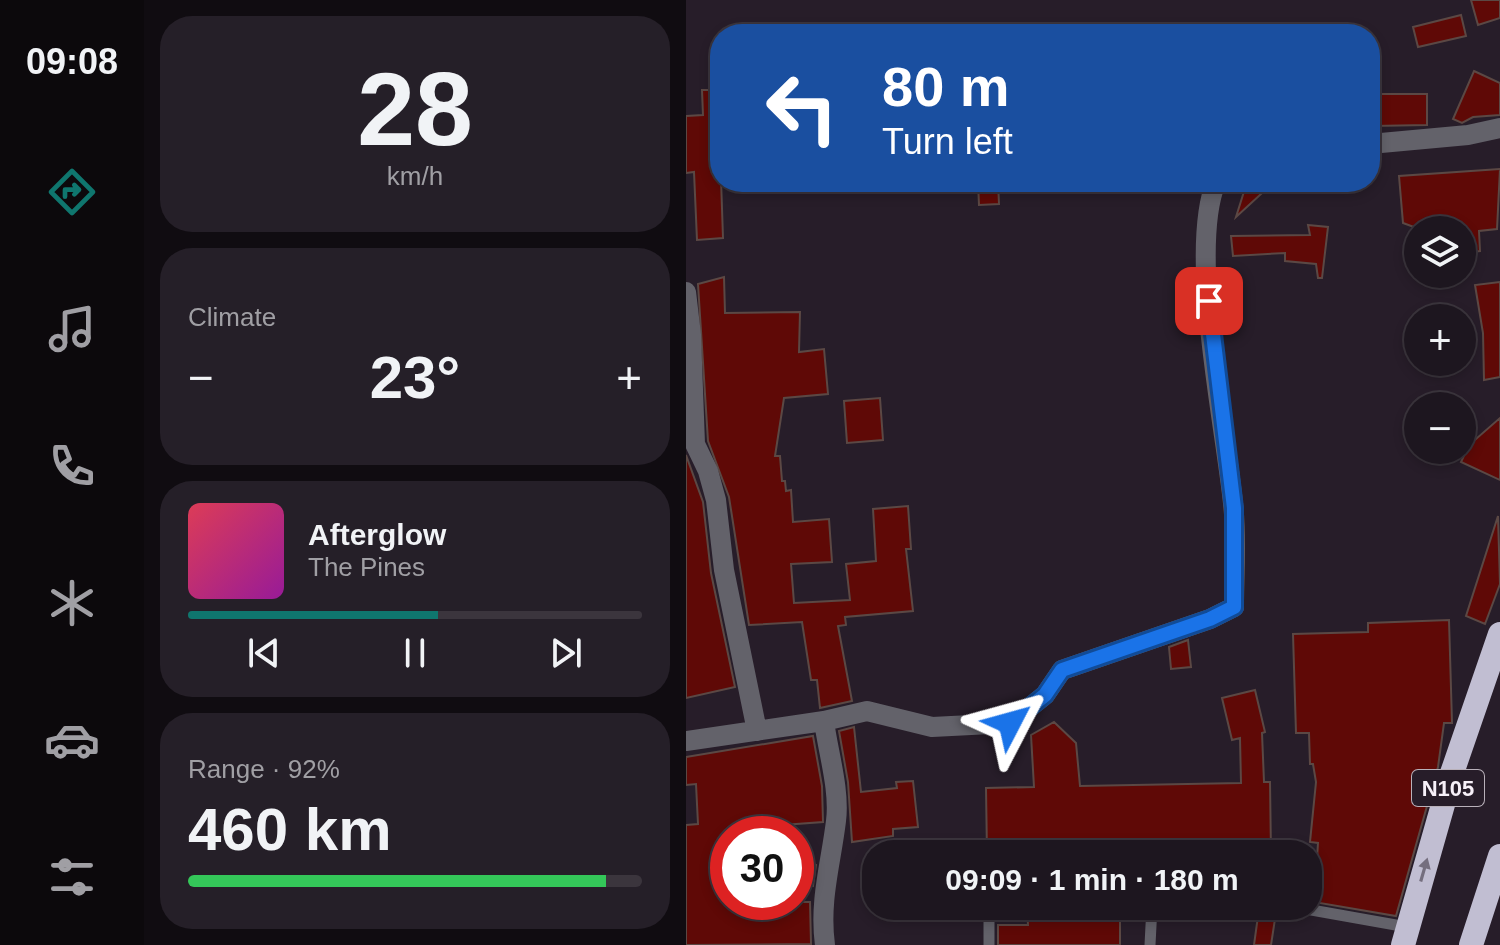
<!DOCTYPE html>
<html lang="en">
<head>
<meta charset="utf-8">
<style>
	:root { --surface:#1d161f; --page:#251f28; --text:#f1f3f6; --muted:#a09fa4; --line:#3b353d; --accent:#0f766e }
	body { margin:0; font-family:Arial,sans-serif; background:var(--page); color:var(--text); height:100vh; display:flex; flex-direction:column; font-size:30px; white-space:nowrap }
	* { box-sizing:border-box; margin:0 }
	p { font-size:26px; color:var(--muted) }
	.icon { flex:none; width:44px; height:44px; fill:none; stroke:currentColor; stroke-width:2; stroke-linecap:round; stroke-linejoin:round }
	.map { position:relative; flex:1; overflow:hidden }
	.details { display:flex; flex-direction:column; gap:16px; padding:16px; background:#100c11; width:542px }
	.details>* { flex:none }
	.banner { position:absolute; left:24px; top:24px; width:670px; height:168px; border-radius:32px; box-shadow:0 4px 12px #0003,0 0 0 2px var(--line); background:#1a4fa0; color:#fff; overflow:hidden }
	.tools { position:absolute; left:718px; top:216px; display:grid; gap:16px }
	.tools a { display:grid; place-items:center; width:72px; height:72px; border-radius:50%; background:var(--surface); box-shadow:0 4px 12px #0003,0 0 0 2px var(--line); font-size:40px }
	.speed { position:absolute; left:24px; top:816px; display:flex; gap:16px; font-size:40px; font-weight:700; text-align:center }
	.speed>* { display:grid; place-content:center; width:104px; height:104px; border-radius:50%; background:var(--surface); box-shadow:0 4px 12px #0003,0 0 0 2px var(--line); line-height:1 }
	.speed .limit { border:12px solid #d22; background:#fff; color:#111 }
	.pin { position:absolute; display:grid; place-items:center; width:68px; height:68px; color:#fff; margin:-34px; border-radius:16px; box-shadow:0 4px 12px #0006 }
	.me { position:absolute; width:88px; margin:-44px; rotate:51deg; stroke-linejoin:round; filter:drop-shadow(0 0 6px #0008) }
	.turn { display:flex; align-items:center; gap:28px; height:168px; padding:0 40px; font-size:36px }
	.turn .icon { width:104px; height:104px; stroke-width:2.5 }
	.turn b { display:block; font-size:56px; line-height:68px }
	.big { font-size:60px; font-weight:700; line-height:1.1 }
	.details .card { flex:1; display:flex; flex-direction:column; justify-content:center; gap:12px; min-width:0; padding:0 28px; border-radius:32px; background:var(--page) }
	.details .dial { align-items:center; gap:0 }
	.dial b { font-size:104px; line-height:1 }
	.song { display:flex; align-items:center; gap:24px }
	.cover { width:96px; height:96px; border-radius:12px; background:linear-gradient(135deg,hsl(350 70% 55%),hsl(300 70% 35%)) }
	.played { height:8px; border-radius:4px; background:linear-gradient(90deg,var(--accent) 55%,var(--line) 55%) }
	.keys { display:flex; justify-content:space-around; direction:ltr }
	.heat { display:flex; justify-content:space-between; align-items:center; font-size:44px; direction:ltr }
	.charge { height:12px; border-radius:6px; background:linear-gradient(90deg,#34c759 92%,var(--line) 0) }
	.trip { position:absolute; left:176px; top:840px; width:460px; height:80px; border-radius:32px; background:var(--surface); box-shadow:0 4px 12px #0003,0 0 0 2px var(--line); font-weight:700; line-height:80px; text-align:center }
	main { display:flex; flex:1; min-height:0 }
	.tab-bar { display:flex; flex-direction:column; width:144px; justify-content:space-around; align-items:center; background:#0c090c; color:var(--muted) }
	.tab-bar .icon { width:56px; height:56px }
	.tab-bar .selected { color:var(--accent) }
	.tab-bar b { font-size:36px; color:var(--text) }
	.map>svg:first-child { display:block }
	.building { fill:#5f0906; stroke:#5b4844; stroke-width:2 }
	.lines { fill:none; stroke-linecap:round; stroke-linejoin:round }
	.lane { stroke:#63626a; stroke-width:11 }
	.street { stroke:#63626a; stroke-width:20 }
	.highway { stroke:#c1bed2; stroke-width:24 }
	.oneway { fill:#746e7e }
	.route-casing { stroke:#114b97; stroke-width:20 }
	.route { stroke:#1a73e8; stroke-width:14 }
	.labels { text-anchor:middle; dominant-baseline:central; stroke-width:8; stroke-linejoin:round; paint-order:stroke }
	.shield { fill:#271d29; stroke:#b9b1ba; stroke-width:2 }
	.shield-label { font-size:22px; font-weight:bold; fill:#f7f0f8 }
</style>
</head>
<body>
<main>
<nav class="tab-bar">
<b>09:08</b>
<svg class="icon selected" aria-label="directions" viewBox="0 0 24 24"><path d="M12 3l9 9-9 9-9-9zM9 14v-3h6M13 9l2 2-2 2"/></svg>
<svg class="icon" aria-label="music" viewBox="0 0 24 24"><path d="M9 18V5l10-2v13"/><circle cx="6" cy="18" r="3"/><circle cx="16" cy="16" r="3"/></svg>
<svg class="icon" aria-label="phone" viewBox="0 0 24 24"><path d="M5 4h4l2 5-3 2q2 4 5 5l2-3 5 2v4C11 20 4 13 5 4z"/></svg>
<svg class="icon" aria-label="climate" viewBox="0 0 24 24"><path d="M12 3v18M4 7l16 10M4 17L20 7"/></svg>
<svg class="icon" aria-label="car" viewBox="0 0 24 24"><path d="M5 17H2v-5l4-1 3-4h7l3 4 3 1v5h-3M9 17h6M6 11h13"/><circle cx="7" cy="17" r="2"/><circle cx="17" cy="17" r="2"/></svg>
<svg class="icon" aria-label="filters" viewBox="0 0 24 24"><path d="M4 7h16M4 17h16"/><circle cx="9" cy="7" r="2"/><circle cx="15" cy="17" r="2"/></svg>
</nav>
<section class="details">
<div class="card dial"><b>28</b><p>km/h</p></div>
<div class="card"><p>Climate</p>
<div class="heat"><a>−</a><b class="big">23°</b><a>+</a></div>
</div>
<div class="card">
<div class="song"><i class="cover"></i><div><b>Afterglow</b><p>The Pines</p></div></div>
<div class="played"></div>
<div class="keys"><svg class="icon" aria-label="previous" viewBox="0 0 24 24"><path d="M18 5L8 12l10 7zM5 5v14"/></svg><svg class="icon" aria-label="pause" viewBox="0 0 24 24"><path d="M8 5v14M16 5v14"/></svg><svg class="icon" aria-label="next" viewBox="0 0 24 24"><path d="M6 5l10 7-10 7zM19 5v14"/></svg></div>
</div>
<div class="card"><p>Range · 92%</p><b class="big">460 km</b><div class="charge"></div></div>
</section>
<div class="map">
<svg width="814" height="945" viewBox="0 0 814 945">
	<rect width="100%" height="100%" fill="#271d29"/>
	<path class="building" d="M785 0H814V18L792 25Z
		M775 15 780 36 732 47 727 27Z
		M788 71 814 83V115L787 117 776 123 767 119Z
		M16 90H32L37 238 11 240 8 172 0 173V116L17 115Z
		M686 94H741V125L686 126Z
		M814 169 811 229 793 231 794 251 776 253V230H736L717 223 713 176Z
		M292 182H312L313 204 293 205Z
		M561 182H588L550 217Z
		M622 225 642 227 636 278H632L630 264 599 261V253L547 256 545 236 624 235Z
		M38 277 39 313 114 312 113 352 138 349 142 394 98 398 89 456H94L96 481H99L100 491 105 490 107 522 143 519 146 562 105 564 108 603 164 600 160 564 190 561 187 509 222 506 225 549H220L227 611 159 617 160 625 152 626 166 701 134 708 131 680H125L116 622 63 625 43 497 22 441 12 284Z
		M814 282V377L798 380 797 333 789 285Z
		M194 398 197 440 161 443 158 401Z
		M814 418V480L775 462 783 445Z
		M0 455 17 502 25 573 49 687 0 698Z
		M812 516 814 584 799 624 780 616Z
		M763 620 766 723H758L752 767 710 916 622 901V890H629L632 843 624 842 630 782 627 764H624L623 733H610L607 634 682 632V623Z
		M502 640 505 667 485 669 483 647Z
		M569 690 579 732 576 733 578 782H584L585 854H301L300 788 348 787 345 735 368 722 390 743 394 786 555 783 554 738 546 740 536 698Z
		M168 727 175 792 211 788 210 782 227 781 232 827 207 829V836L166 842 162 782 153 731Z
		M127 736 136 786 137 822 71 827 72 834H42V902H124L125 944 0 945V825L12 824 10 784 0 785V757Z
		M110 858 130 865 127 886 110 880Z
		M341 906H434V945H312V925H342Z
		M572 916 589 919 585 945H568Z"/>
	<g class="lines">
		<path class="lane" d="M603 906 721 927
			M303 945V914
			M464 945 466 906"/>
		<path class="street" d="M684 144 782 135 814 128
			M0 292 5 335 9 444 22 471 30 500 38 570 71 731
			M138 721C142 752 154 790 150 821 145 863 133 901 139 945
			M0 741 138 721 181 711 246 727 324 723 359 695 376 670 524 619 548 607C548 573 551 537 547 503 539 424 502 251 530 182"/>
		<path class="highway" d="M717 945 766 773 814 634
			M785 945 814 856"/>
	</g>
	<defs><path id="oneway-solid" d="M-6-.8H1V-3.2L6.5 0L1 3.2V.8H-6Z" transform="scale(2)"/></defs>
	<use class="oneway" href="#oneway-solid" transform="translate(738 870) rotate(-74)"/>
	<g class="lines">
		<g class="route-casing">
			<path id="route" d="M324 723 359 695 376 670 524 619 548 607V508L523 301"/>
		</g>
		<use href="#route" class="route"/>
	</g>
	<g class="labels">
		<rect class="shield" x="726" y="770" width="72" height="36" rx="6"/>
		<g class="shield-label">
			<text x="762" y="788">N105</text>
		</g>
	</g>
</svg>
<div class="tools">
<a><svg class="icon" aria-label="layers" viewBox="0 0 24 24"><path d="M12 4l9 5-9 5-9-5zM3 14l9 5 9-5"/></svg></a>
<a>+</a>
<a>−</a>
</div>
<div class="speed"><div class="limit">30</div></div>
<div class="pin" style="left:523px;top:301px;background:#d93025"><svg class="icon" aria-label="arrive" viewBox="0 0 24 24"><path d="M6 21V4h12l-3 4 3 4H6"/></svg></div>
<svg class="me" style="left:324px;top:723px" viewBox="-20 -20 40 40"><path d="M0-17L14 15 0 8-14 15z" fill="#1a73e8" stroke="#fff" stroke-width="4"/></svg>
<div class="trip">09:09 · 1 min · 180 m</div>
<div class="banner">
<div class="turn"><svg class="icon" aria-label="left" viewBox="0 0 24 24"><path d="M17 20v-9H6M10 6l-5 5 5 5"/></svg><div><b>80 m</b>Turn left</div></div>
</div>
</div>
</main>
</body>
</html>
